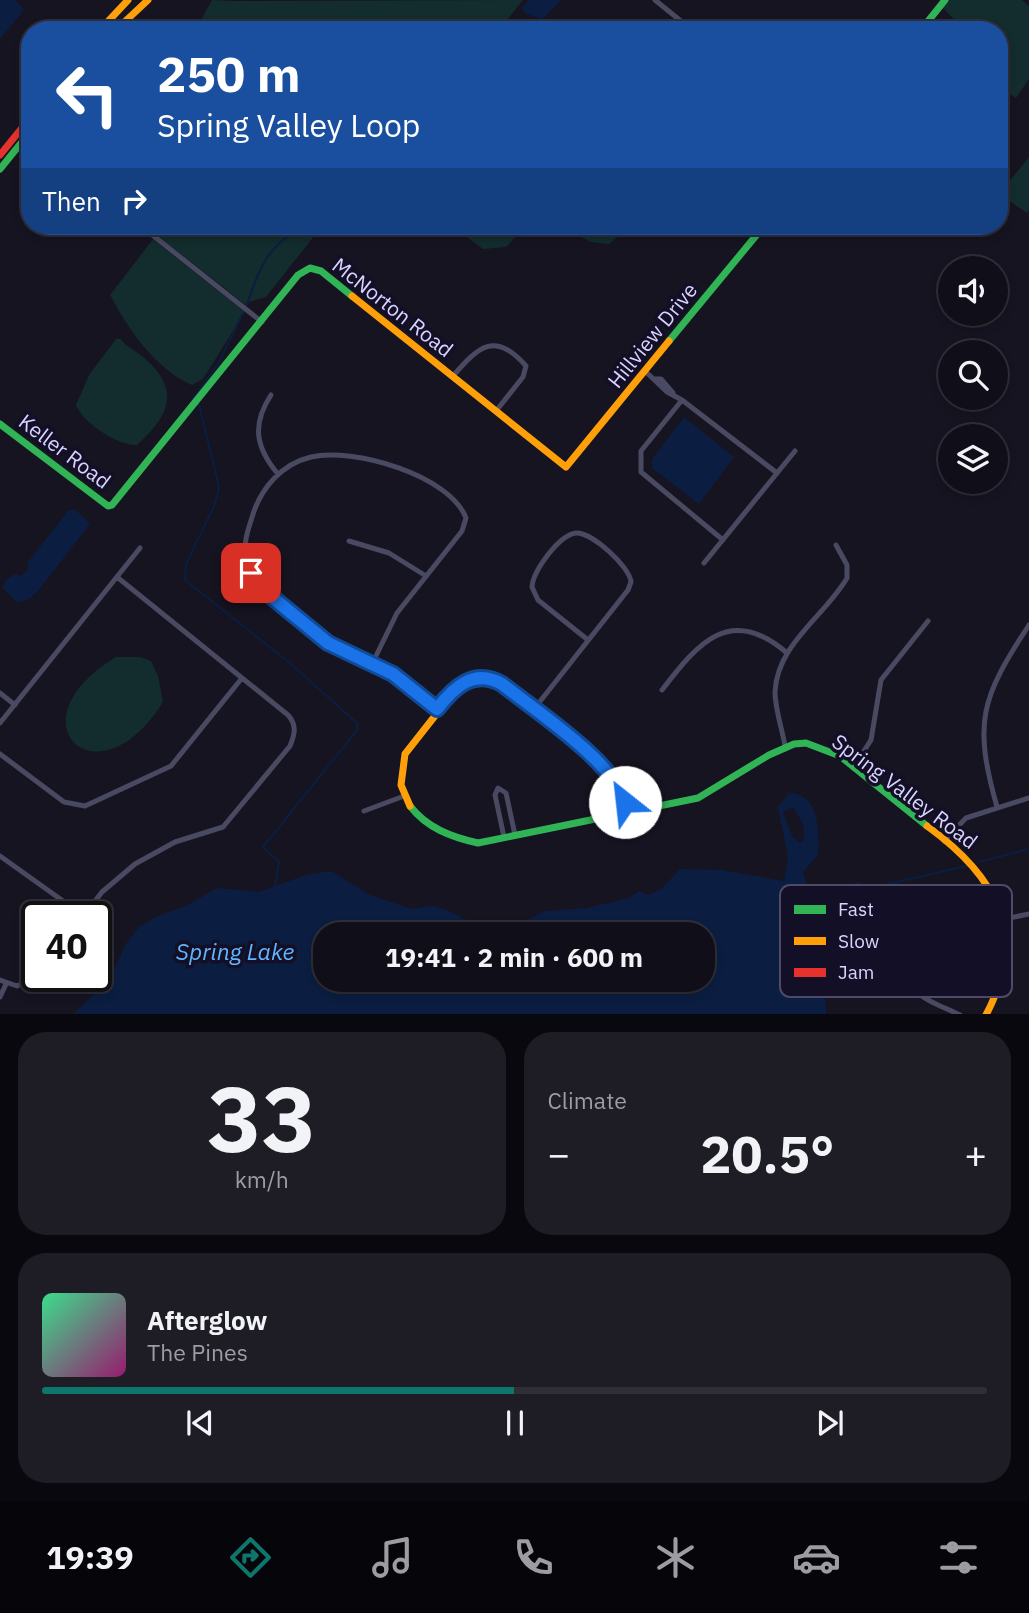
<!DOCTYPE html>
<html lang="en">
<head>
<meta charset="utf-8">
<style>
	:root { --surface:#100f19; --page:#1e1d26; --text:#f1f3f6; --muted:#9c9ca2; --line:#302f38; --accent:#0f766e }
	body { margin:0; font-family:"IBM Plex Sans",sans-serif; background:var(--page); color:var(--text); height:100vh; display:flex; flex-direction:column; font-size:26px; white-space:nowrap }
	* { box-sizing:border-box; margin:0 }
	p { font-size:23px; color:var(--muted) }
	.icon { flex:none; width:38px; height:38px; fill:none; stroke:currentColor; stroke-width:2; stroke-linecap:round; stroke-linejoin:round }
	.map { position:relative; height:1014px; overflow:hidden }
	.sheet { display:flex; flex-direction:column; gap:18px; padding:18px; background:#09080e; flex:1 }
	.sheet>* { flex:none }
	.top-card { position:absolute; left:21px; top:21px; width:987px; height:214px; border-radius:28px; box-shadow:0 4px 10px #0003,0 0 0 2px var(--line); background:#1a4fa0; color:#fff; overflow:hidden }
	.buttons { position:absolute; left:938px; top:256px; display:grid; gap:14px }
	.buttons a { display:grid; place-items:center; width:70px; height:70px; border-radius:50%; background:var(--surface); box-shadow:0 4px 10px #0003,0 0 0 2px var(--line); font-size:35px }
	.speed { position:absolute; left:21px; top:901px; display:flex; gap:14px; font-size:35px; font-weight:700; text-align:center }
	.speed>* { display:grid; place-content:center; width:91px; height:91px; border-radius:50%; background:var(--surface); box-shadow:0 4px 10px #0003,0 0 0 2px var(--line); line-height:1 }
	.speed .limit { border:4px solid #111; border-radius:10px; background:#fff; color:#111 }
	.pin { position:absolute; display:grid; place-items:center; width:60px; height:60px; color:#fff; margin:-30px; border-radius:14px; box-shadow:0 4px 10px #0006 }
	.me { position:absolute; width:77px; margin:-38px; rotate:331deg; stroke-linejoin:round; filter:drop-shadow(0 0 5px #0008) }
	.turn { display:flex; align-items:center; gap:24px; height:147px; padding:0 21px; font-size:32px }
	.turn .icon { width:91px; height:91px; stroke-width:2.5 }
	.turn b { display:block; font-size:49px; line-height:60px }
	.then { display:flex; align-items:center; height:66px; padding:0 21px; background:#0003; gap:14px; font-size:26px }
	.big { font-size:52px; font-weight:700; line-height:1.1 }
	.sheet .widget { flex:1; display:flex; flex-direction:column; justify-content:center; gap:10px; min-width:0; padding:0 24px; border-radius:28px; background:var(--page) }
	.sheet .dial { align-items:center; gap:0 }
	.dial b { font-size:91px; line-height:1 }
	.song { display:flex; align-items:center; gap:21px }
	.cover { width:84px; height:84px; border-radius:10px; background:linear-gradient(135deg,hsl(150 70% 55%),hsl(320 70% 35%)) }
	.played { height:7px; border-radius:4px; background:linear-gradient(90deg,var(--accent) 50%,var(--line) 50%) }
	.keys { display:flex; justify-content:space-around; direction:ltr }
	.heat { display:flex; justify-content:space-between; align-items:center; font-size:38px; direction:ltr }
	.sheet .tiles { flex:1; display:grid; gap:18px; grid-template-columns:1fr 1fr }
	.widget:last-child { grid-column:span 2 }
	.trip { position:absolute; left:313px; top:922px; width:402px; height:70px; border-radius:28px; background:var(--surface); box-shadow:0 4px 10px #0003,0 0 0 2px var(--line); font-weight:700; line-height:70px; text-align:center }
	.tabs { display:flex; height:112px; justify-content:space-around; align-items:center; background:#06060a; color:var(--muted) }
	.tabs .icon { width:49px; height:49px }
	.tabs .active { color:var(--accent) }
	.tabs b { font-size:32px; color:var(--text) }
	.map>svg:first-child { display:block }
	.green { fill:#132c2d }
	.water { fill:#0b1e41; fill-rule:evenodd }
	.lines { fill:none; stroke-linecap:round; stroke-linejoin:round }
	.stream { stroke:#0b1e41; stroke-width:2 }
	.street { stroke:#4a4962; stroke-width:5 }
	.fast { stroke:#30b455; stroke-width:7 }
	.slow { stroke:#ff9f0a; stroke-width:7 }
	.jam { stroke:#e5322d; stroke-width:7 }
	.route-casing { stroke:#114b97; stroke-width:18 }
	.route { stroke:#1a73e8; stroke-width:12 }
	.labels { text-anchor:middle; dominant-baseline:central; stroke-width:7; stroke-linejoin:round; paint-order:stroke }
	.street-label { font-size:21px; fill:#d9d4ff; stroke:#130f26 }
	.water-label { font-size:23px; font-style:italic; fill:#62b6ff; stroke:#130f26 }
	.key { fill:#130f26; stroke:#4e4a67; stroke-width:2 }
	.key-label { font-size:19px; fill:#d9d4ff }
</style>
</head>
<body>
<div class="map">
<svg width="1029" height="1015" viewBox="0 0 1029 1015">
	<rect width="100%" height="100%" fill="#161421"/>
	<path class="green" d="M212 0 233 1 523 0 499 30H205L200 22Z
		M949 0H1022L1029 6V79L1016 98 999 88V30H964L943 8Z
		M1029 157V210L1027 213 999 194Z
		M145 226H322L266 297 249 302 247 306Z
		M452 226H526L506 247 483 249Z
		M562 226H614L620 235 609 244 590 242Z
		M153 239 245 312 203 379 192 385C155 369 129 330 110 295Z
		M116 339H121C126 347 135 350 142 356 181 389 171 414 137 445 118 446 83 423 76 405L89 375Z
		M116 657H140L151 661 158 676 163 702C98 807 8 722 116 657Z"/>
	<path class="water" d="M0 0H16L24 10 0 39Z
		M529 0H561L542 20 524 12 522 7Z
		M684 417 734 457 699 504 652 468V459Z
		M75 509 90 524 38 591 29 599 18 603 3 588 5 581 14 574 21 576 28 570V562L68 511Z
		M789 793C820 793 819 832 818 855L803 872 806 883 819 897 827 923 823 951 826 1014H73L110 979 125 945 139 927 155 917 186 906 217 888 259 892 306 875 331 871 370 895 412 909 432 906 447 910 489 932 521 923 545 911 587 908 629 898 639 891 649 895 661 889 680 869 721 870 784 881 788 857 778 807ZM793 807 803 824 804 840 800 843 792 836 783 812ZM704 934V980H326V934Z
		M858 882 871 887 867 892 825 906 813 886C831 891 841 892 858 882Z"/>
	<g class="lines">
		<path class="stream" d="M247 304C261 265 267 247 303 226
			M193 399 219 362 243 313
			M199 405 219 487 215 504 186 564 185 580 291 664 357 723 358 729 263 847 279 862 275 887
			M979 862 1029 849
			M870 888 967 866"/>
		<path class="street" d="M655 0 692 30
			M535 30 539 24 546 30
			M141 226 262 322
			M645 371 667 392 682 400 641 451V472L723 540
			M453 376C478 347 495 330 526 366L523 377 496 411
			M655 379H661L673 393
			M271 395C252 424 255 447 278 474
			M682 400 777 473
			M349 541 389 553 426 576
			M704 563 795 451
			M372 664 397 613 462 531 466 518C450 475 352 447 311 457 282 464 262 487 253 514 249 528 243 541 246 556 253 592 318 641 352 656 363 661 375 664 386 670 405 680 421 695 437 709
			M662 690C698 643 730 604 787 653
			M0 693 15 705
			M534 709 628 590 631 582C630 567 592 532 576 533 559 535 533 571 532 587L538 600 588 640
			M0 723 140 548
			M785 746C782 728 775 709 775 692 777 644 825 616 847 578V565L836 545
			M0 754 64 802 85 806 171 766 242 678
			M853 768 871 740 881 680 928 621
			M997 807C973 722 981 698 1029 625
			M364 811 404 796
			M504 837 495 795 498 788 506 793 515 835
			M944 841 966 818 1029 798
			M0 856 84 916
			M83 917 102 892 135 864 175 842 223 827 290 746C295 734 297 725 288 715L117 577
			M1004 919 1029 914
			M904 950C907 997 922 997 960 1015
			M0 980 17 986 37 976
			M0 997 6 984"/>
		<path class="fast" d="M921 30 945 0
			M0 169 30 132
			M669 341 764 226
			M0 424 108 506 112 505 298 275 310 268 321 271 352 296
			M410 806C427 828 451 837 478 843L698 798 769 755 794 744 806 743 840 756 927 826"/>
		<path class="slow" d="M100 30 128 0
			M116 30 148 0
			M352 296 566 467 669 341
			M410 806 401 785 405 754 460 684 481 678 502 685 606 768 622 790 627 813
			M927 826C996 876 1029 933 986 1015"/>
		<path class="jam" d="M0 155 30 118"/>
	</g>
	<g class="lines">
		<g class="route-casing">
			<path id="route" d="M251 573 267 593 328 643 393 674 437 709C454 687 474 668 502 684 536 711 614 762 625 802"/>
		</g>
		<use href="#route" class="route"/>
	</g>
	<g class="labels">
		<g class="street-label">
			<text transform="translate(393 307) rotate(38)">McNorton Road</text>
			<text transform="translate(652 335) rotate(-51)">Hillview Drive</text>
			<text transform="translate(65 451) rotate(37)">Keller Road</text>
			<text transform="translate(905 791) rotate(37)">Spring Valley Road</text>
		</g>
		<g class="water-label">
			<text x="235" y="951">Spring Lake</text>
		</g>
	</g>
	<rect x="780" y="885" width="232" height="112" rx="10" class="key"/>
	<rect x="794" y="905" width="32" height="9" fill="#30b455"/>
	<rect x="794" y="937" width="32" height="8" fill="#ff9f0a"/>
	<rect x="794" y="968" width="32" height="9" fill="#e5322d"/>
	<g class="key-label">
		<text x="838" y="916">Fast</text>
		<text x="838" y="948">Slow</text>
		<text x="838" y="979">Jam</text>
	</g>
</svg>
<div class="buttons">
<a><svg class="icon" aria-label="sound" viewBox="0 0 24 24"><path d="M4 9h4l5-4v14l-5-4H4zM17 9q2 3 0 6"/></svg></a>
<a><svg class="icon" aria-label="search" viewBox="0 0 24 24"><circle cx="10" cy="10" r="6"/><path d="M15 15l6 6"/></svg></a>
<a><svg class="icon" aria-label="layers" viewBox="0 0 24 24"><path d="M12 4l9 5-9 5-9-5zM3 14l9 5 9-5"/></svg></a>
</div>
<div class="speed"><div class="limit">40</div></div>
<div class="pin" style="left:251px;top:573px;background:#d93025"><svg class="icon" aria-label="arrive" viewBox="0 0 24 24"><path d="M6 21V4h12l-3 4 3 4H6"/></svg></div>
<svg class="me" style="left:625px;top:802px" viewBox="-20 -20 40 40"><circle r="19" fill="#fff"/><path d="M0-13L10 11 0 6-10 11z" fill="#1a73e8"/></svg>
<div class="trip">19:41 · 2 min · 600 m</div>
<div class="top-card">
<div class="turn"><svg class="icon" aria-label="left" viewBox="0 0 24 24"><path d="M17 20v-9H6M10 6l-5 5 5 5"/></svg><div><b>250 m</b>Spring Valley Loop</div></div>
<div class="then">Then<svg class="icon" aria-label="right" viewBox="0 0 24 24"><path d="M7 20v-9h11M14 6l5 5-5 5"/></svg></div>
</div>
</div>
<section class="sheet">
<div class="tiles">
<div class="widget dial"><b>33</b><p>km/h</p></div>
<div class="widget"><p>Climate</p>
<div class="heat"><a>−</a><b class="big">20.5°</b><a>+</a></div>
</div>
<div class="widget">
<div class="song"><i class="cover"></i><div><b>Afterglow</b><p>The Pines</p></div></div>
<div class="played"></div>
<div class="keys"><svg class="icon" aria-label="previous" viewBox="0 0 24 24"><path d="M18 5L8 12l10 7zM5 5v14"/></svg><svg class="icon" aria-label="pause" viewBox="0 0 24 24"><path d="M8 5v14M16 5v14"/></svg><svg class="icon" aria-label="next" viewBox="0 0 24 24"><path d="M6 5l10 7-10 7zM19 5v14"/></svg></div>
</div>
</div>
</section>
<nav class="tabs">
<b>19:39</b>
<svg class="icon active" aria-label="directions" viewBox="0 0 24 24"><path d="M12 3l9 9-9 9-9-9zM9 14v-3h6M13 9l2 2-2 2"/></svg>
<svg class="icon" aria-label="music" viewBox="0 0 24 24"><path d="M9 18V5l10-2v13"/><circle cx="6" cy="18" r="3"/><circle cx="16" cy="16" r="3"/></svg>
<svg class="icon" aria-label="phone" viewBox="0 0 24 24"><path d="M5 4h4l2 5-3 2q2 4 5 5l2-3 5 2v4C11 20 4 13 5 4z"/></svg>
<svg class="icon" aria-label="climate" viewBox="0 0 24 24"><path d="M12 3v18M4 7l16 10M4 17L20 7"/></svg>
<svg class="icon" aria-label="car" viewBox="0 0 24 24"><path d="M5 17H2v-5l4-1 3-4h7l3 4 3 1v5h-3M9 17h6M6 11h13"/><circle cx="7" cy="17" r="2"/><circle cx="17" cy="17" r="2"/></svg>
<svg class="icon" aria-label="filters" viewBox="0 0 24 24"><path d="M4 7h16M4 17h16"/><circle cx="9" cy="7" r="2"/><circle cx="15" cy="17" r="2"/></svg>
</nav>
</body>
</html>
